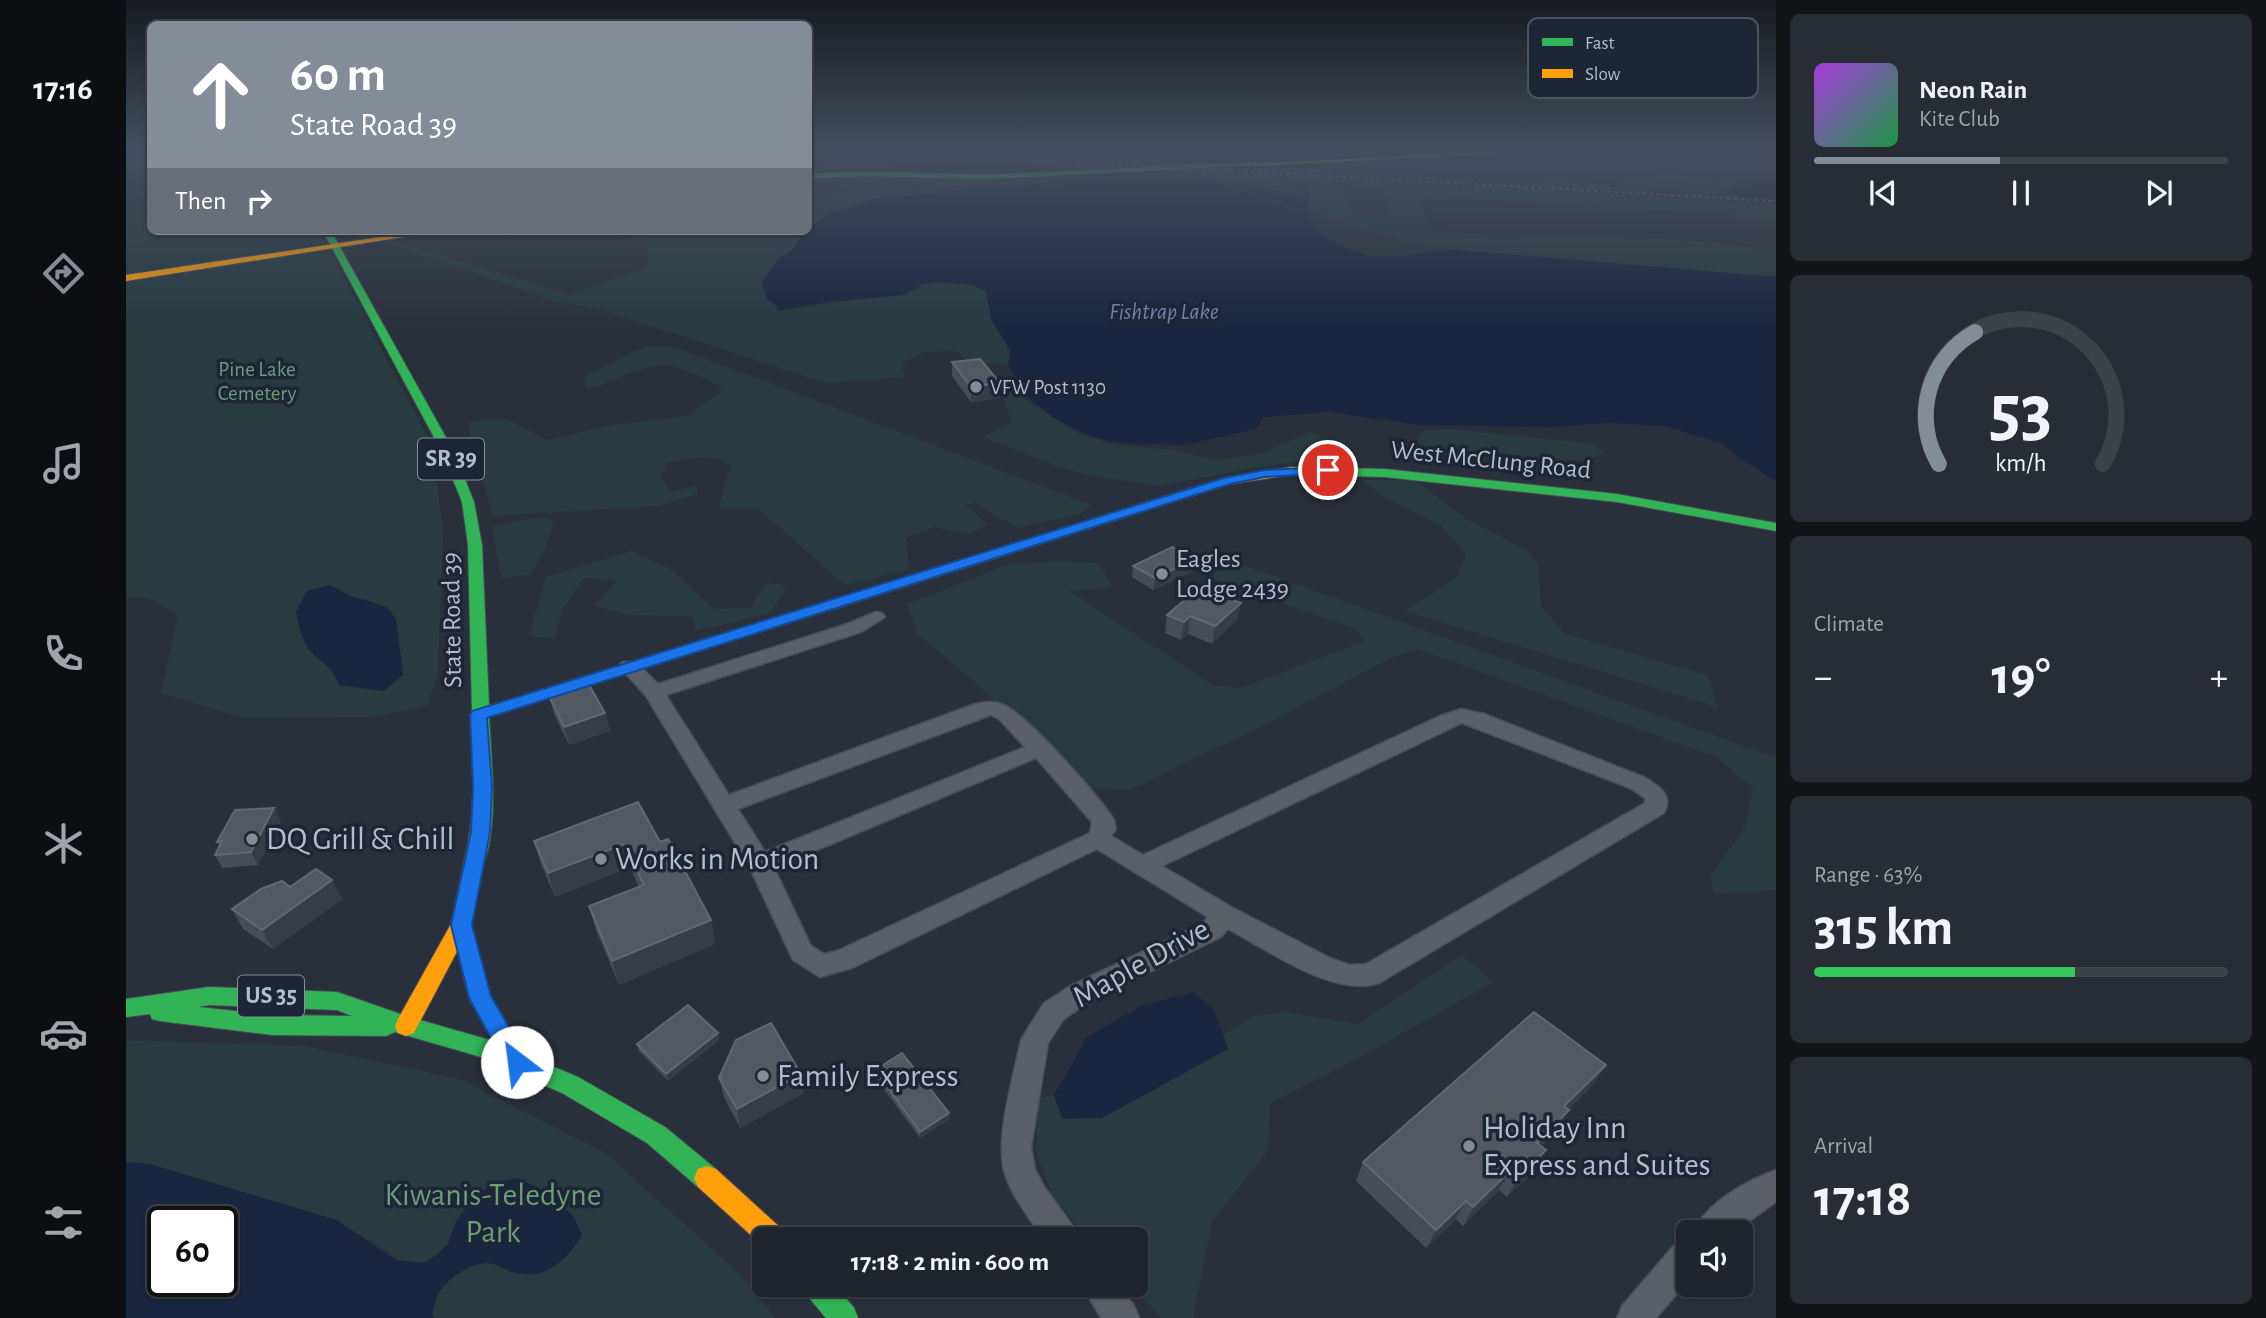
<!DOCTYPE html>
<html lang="en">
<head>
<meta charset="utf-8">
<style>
	:root { --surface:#20242c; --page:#282c34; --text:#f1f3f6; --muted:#a2a4a9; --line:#3d4148; --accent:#848b99 }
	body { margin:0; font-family:"Alegreya Sans",sans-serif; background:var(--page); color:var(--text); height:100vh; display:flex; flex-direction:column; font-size:26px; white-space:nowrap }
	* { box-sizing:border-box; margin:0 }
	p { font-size:23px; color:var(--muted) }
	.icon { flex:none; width:38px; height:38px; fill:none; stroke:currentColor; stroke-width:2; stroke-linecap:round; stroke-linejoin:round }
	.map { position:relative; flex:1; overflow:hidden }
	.panel { display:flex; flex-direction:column; gap:14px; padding:14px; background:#121418; width:490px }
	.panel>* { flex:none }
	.guide { position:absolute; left:21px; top:21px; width:665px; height:214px; border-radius:10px; box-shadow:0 2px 5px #0004,0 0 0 2px var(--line); background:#848b99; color:#fff; overflow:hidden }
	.tools { position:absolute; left:1550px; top:1220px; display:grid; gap:14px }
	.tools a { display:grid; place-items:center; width:77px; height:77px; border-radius:10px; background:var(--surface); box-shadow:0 2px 5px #0004,0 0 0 2px var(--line); font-size:35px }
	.speed { position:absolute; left:21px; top:1206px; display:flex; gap:14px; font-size:35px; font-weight:700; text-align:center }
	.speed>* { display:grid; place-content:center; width:91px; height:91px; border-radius:50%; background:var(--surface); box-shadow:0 2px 5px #0004,0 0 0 2px var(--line); line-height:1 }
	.speed .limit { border:4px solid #111; border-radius:10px; background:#fff; color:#111 }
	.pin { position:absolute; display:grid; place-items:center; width:60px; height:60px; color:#fff; margin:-30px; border:4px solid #fff; border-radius:50%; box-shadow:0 2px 7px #0007 }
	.me { position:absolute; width:77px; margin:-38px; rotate:330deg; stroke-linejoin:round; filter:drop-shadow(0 0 5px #0008) }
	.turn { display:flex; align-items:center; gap:24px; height:147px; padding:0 28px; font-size:32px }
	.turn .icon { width:91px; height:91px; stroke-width:2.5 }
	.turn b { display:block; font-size:49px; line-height:60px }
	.then { display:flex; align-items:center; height:66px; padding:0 28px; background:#0003; gap:14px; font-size:26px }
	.big { font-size:52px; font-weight:700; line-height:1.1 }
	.panel .widget { flex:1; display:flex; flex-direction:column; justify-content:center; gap:10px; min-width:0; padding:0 24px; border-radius:10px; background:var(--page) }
	.panel .dial { align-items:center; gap:0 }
	.dial svg { height:182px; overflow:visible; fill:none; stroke:var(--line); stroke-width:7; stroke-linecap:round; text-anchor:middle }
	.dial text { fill:var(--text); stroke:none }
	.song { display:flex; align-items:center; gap:21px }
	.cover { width:84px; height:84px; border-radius:10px; background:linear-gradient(135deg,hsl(280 70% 55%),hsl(140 70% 35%)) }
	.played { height:7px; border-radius:4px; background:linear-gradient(90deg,var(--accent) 45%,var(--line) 45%) }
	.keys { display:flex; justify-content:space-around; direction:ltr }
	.heat { display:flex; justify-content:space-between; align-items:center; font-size:38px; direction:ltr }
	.charge { height:10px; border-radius:5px; background:linear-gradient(90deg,#34c759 63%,var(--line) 0) }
	.trip { position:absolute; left:626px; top:1227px; width:396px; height:70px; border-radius:10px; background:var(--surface); box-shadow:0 2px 5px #0004,0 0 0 2px var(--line); font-weight:700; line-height:70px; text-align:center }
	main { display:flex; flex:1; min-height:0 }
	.dock { display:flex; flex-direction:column; width:126px; justify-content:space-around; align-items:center; background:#0d0e12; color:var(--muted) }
	.dock .icon { width:49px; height:49px }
	.dock .on { color:var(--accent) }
	.dock b { font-size:32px; color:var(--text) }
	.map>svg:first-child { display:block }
	.green { fill:#273b41; fill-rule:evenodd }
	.water { fill:#18263f; fill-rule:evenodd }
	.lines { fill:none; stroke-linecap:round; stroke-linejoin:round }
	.street-casing { stroke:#484d57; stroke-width:3 }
	.fast-casing { stroke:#484d57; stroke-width:2 }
	.slow-casing { stroke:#484d57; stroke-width:2 }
	.street { fill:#5b5f67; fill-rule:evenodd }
	.fast { fill:#30b455; fill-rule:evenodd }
	.slow { fill:#ff9f0a; fill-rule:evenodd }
	.rail { stroke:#595e66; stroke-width:2.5; stroke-dasharray:3.5 3.5; stroke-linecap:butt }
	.wall { fill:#474d57 }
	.shaded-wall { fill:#373d46 }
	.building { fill:#535963; stroke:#626974; stroke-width:2 }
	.route { fill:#1a73e8; stroke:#114b97; stroke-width:2 }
	.poi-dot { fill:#848b99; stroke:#1d2636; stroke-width:2.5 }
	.labels { text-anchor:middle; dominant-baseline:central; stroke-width:7; stroke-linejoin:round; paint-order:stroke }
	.far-park-label { font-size:21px; fill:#6b9d79; stroke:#1d2636 }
	.far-poi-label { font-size:21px; fill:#b5bccb; stroke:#1d2636; text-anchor:start }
	.far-water-label { font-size:23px; font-style:italic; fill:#6d84ab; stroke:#1d2636 }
	.shield { fill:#1d2636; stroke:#878f9e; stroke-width:2 }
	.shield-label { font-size:24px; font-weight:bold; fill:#b5bccb }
	.street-label { font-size:26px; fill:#b5bccb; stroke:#1d2636 }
	.poi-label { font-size:26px; fill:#b5bccb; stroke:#1d2636; text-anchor:start }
	.near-poi-label { font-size:32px; fill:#b5bccb; stroke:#1d2636; text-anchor:start }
	.near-street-label { font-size:32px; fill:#b5bccb; stroke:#1d2636 }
	.near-park-label { font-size:32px; fill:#6b9d79; stroke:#1d2636 }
	.key { fill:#1d2636; stroke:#4b5363; stroke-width:2 }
	.key-label { font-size:19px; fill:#b5bccb }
</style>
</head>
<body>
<main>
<nav class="dock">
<b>17:16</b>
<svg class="icon on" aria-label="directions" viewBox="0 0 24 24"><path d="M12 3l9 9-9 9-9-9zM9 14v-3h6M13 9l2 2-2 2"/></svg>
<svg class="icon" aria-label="music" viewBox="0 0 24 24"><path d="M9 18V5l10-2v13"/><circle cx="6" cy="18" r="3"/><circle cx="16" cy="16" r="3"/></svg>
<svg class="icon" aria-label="phone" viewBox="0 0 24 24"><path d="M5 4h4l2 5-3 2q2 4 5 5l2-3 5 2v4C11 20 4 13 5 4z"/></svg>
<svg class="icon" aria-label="climate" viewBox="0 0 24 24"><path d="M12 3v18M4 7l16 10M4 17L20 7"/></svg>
<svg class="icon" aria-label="car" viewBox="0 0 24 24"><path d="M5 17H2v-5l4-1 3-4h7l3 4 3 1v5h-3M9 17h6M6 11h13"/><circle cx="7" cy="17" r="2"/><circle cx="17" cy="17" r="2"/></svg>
<svg class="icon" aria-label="filters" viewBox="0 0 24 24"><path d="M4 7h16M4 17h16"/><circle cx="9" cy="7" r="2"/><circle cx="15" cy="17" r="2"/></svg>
</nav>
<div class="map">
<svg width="1650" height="1318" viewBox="0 0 1650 1318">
	<rect width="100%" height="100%" fill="#2a303b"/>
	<path class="green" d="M683 148 1005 167 1008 169 840 177 683 175V168L707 164 683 159ZM752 155 935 165 809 171 765 168 761 160Z
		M910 148H959L1026 160 1099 164 1041 165 928 158 941 156Z
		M1147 167 1289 175 1342 182 1143 169Z
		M1063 170 1146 175 1181 201 1161 193 1111 184 1103 185 1068 176 1060 178 1033 173Z
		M1547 174 1585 181 1607 180 1613 186 1598 189 1593 194 1566 196 1528 185H1493L1491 181Z
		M1157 175 1650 204V223L1600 214 1307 198 1294 201 1306 228 1322 232C1432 238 1541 232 1650 251V277L1332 250 1330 246 1280 242 1182 210 1184 186 1210 187 1232 214H1260L1262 201 1254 190 1228 184 1168 181Z
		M1416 177 1528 192 1363 183 1428 182Z
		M855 180 900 184 794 193 810 187 801 181Z
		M764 189 781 190 790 195C752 199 713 205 683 230V199L716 192Z
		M24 207V231H192L198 243 0 276V210Z
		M525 231H622L676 235 666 250 652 259 639 291 641 299 655 311 788 291C809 276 838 282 860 291L865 319 884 350 882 365 847 362 826 350 796 353 776 364 779 377 700 383 470 308 429 302 264 243V240L444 294 522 267V240L496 239Z
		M197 251 205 253 314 461 305 464 312 487 317 536 312 674 301 706 244 717 118 718 35 693 52 614 23 598H0V280ZM204 585 224 596 242 600 270 620 277 675 258 691 213 685 205 667Z
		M521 346H545L966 505 953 514 892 528 849 503 839 505 861 524 843 534 808 527 780 538 783 569 719 585 633 509 593 507 599 481 606 469C590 448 561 461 539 463L540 468 535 477 544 492 571 486V494L532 506 367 516 349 455 342 422 380 419 421 440 486 425 562 416 598 389C580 378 549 362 527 366 504 370 483 385 460 389L458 376Z
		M876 393 896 397 951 433 985 444 1049 450 1087 460 1134 454 1184 432 1211 442 1227 459 1217 464 1177 461 1127 468 1034 486 967 476 936 468 856 437 886 422Z
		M1323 429 1464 443 1479 451 1463 461 1326 456 1292 452 1284 444 1298 431Z
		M1237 480H1289L1339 518 1402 551 1412 565 1415 606 1437 633 1583 676 1591 707 1279 611 1330 578 1340 555 1316 526 1256 496Z
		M414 517 428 521 419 550 404 575 375 578 366 526Z
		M505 551 546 570 588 609 625 607 640 582 661 586 644 613 570 631 566 617 505 615 468 606 491 580 458 578 435 612 430 639 403 636 420 577Z
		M929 561 972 563 987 588 943 591 1087 685 1115 688 1239 641 1230 629 1088 579 1089 573 1115 564 1650 758V890L1588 894 1584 876 1619 828 1627 788 1590 757 1292 649 1263 659 1130 729 1003 790 962 788 840 674 791 634 782 604 880 565Z
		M1336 955 1367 982 1238 1055 1144 1103 1142 1150 1086 1222 1067 1318H1036L1005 1285 1010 1284V1239H964L928 1199 911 1156 910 1099 928 1095 937 1119 1102 1048 1097 1035 1127 1016 1158 1012 1232 1024Z
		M0 1040 178 1046 334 1079 479 1153 614 1274 649 1318H308L293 1288 266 1254 210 1220 24 1164 0 1162Z"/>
	<path class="water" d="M750 148H910L942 156 928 158Z
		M753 154 936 164C913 180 795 172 765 168L761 160Z
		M1045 179 1084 182 1182 214 1187 230C1201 237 1216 248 1232 253 1264 263 1300 250 1332 250L1650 277V481L1613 458 1595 443 1538 426 1482 423 1426 427 1293 425 1203 412 1138 417 1129 429 1059 445 1010 444 987 442 958 434 929 418 899 395 897 386 882 365 884 350 865 319 860 291 846 285 812 282 797 284 778 295 701 302 650 311 652 307 641 299 636 283 652 259 666 250 676 235 700 215 746 200 855 188 913 185 924 187 969 183 967 180Z
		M1111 184 1161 193 1181 201 1180 207 1173 208 1103 185Z
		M1638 184 1650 185V199L1615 197 1603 191 1610 187Z
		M204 585 224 596 261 607 270 619 277 675 258 691 213 685C205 666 201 667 188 655 176 644 173 627 170 612L181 591Z
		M1068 992 1088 1010 1102 1049 976 1118 936 1119 928 1095 961 1037 1017 1005Z
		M0 1162 24 1164 210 1220 270 1260 298 1263 309 1256 322 1244 330 1221 350 1196 370 1182 393 1178 419 1192 448 1217 456 1235C441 1260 419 1282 386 1272 378 1270 370 1263 361 1263 343 1263 321 1279 312 1294 309 1300 308 1309 306 1315L308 1318H0ZM37 1222H96V1281H37Z"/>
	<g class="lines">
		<g class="street-casing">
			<path id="street" d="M1640 148H1650V151L1641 150Z
				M750 612 756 613 759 617 735 632 540 695 603 795 846 705C857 702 867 700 878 705 900 714 975 798 988 820L990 829 985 836 1017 855 1314 716 1335 709 1358 714 1520 778C1533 787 1548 795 1538 813L1253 983C1208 998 1142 950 1102 929L1095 937 964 1001 938 1019 922 1043 905 1147 909 1169 917 1185 948 1228 953 1239H918C903 1218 887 1198 879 1174 868 1141 888 1075 895 1040L918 1003 946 985 1077 923 1082 917 971 849 726 968 694 977 667 960 623 866 520 696 493 666 496 662H510L532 684 721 624ZM865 715 873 719 899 747 639 852 612 809ZM1336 723 1504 788 1519 798V803L1240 964 1223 965 1204 958 1107 908 1036 866ZM910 758 966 822 964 833 711 951 698 954 685 946 648 868Z
				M1650 1170V1202L1608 1232H1568C1580 1202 1621 1181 1650 1170Z
				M1563 1238V1280L1530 1318H1491L1496 1306 1551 1242Z
				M955 1284H992L1008 1306 1013 1318H975Z"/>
		</g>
		<g class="fast-casing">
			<path id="fast" d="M1130 162 1132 165 860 179 740 176 682 178V174L740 172 860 175Z
				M197 231H205L328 452 348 502 356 545 363 706 825 563 830 562 837 566 835 569 363 717C365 756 374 834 355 868L348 870 341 868 338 863C350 815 348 768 346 719L344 715 346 711 342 545 336 502 316 452Z
				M1166 467 1259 469 1491 494 1650 523V531L1491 502 1259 477 1162 474V468Z
				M335 917 342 919 345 925 364 996 399 1055 452 1077 539 1127 590 1169 594 1178 590 1187 581 1190 572 1187 521 1143 436 1093 355 1057 269 1032 260 1036 147 1035 34 1021 26 1019 24 1014 0 1017V999L83 987 211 992 280 1016 367 1041 343 998 325 925 328 919ZM83 1005 211 1010 226 1016 147 1015 72 1007Z
				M677 1284H708L728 1308 732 1318H700L680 1294Z"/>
		</g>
		<g class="slow-casing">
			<path id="slow" d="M1437 148H1472L1130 166 1127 164Z
				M295 231H315L0 281V275Z
				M1166 467 1170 468V474L1104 484 835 569 830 570 823 566 825 563 1098 478Z
				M348 856 355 858 358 863 345 925 288 1033 280 1036 272 1033 269 1026 272 1019 325 924 338 863 341 858Z
				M581 1166 590 1169 657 1230 661 1239H639V1248L572 1187 568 1178 572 1169Z"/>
		</g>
		<use href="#street" class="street"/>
		<use href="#fast" class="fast"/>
		<use href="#slow" class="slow"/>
		<path class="rail" d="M699 148 1650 201"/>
	</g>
	<path class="wall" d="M826 362 874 383V398L845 402 826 376Z
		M1068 559 1067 571 1027 590 1006 577 1007 566Z
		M1115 603 1111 620 1086 644 1062 634 1055 640 1039 633 1041 615Z
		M423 696 479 713 484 731 443 745 428 714Z
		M155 821 132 865 96 868 89 855 93 846 91 842Z
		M408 841 534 842 585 920 589 944 493 985 470 930 463 906 513 887 504 867 429 897 415 864Z
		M206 880 216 899 147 949 117 929 106 909 164 887Z
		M592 1033 593 1040 542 1081 513 1051 511 1044Z
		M749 1070 823 1119 794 1138 749 1077Z
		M593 1078 678 1093 614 1128 598 1097Z
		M1468 1084 1442 1110H1443L1432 1129 1415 1146 1420 1150 1409 1169 1381 1197 1373 1190 1337 1226 1330 1219 1300 1248 1230 1181 1237 1162Z"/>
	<path class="shaded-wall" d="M874 383V398L845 402V387Z
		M1068 559 1067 571 1027 590 1029 578Z
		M1115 603 1111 620 1086 644 1089 626Z
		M1064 616 1062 634 1055 640 1058 622Z
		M479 713 484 731 443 745 438 727Z
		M148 808 155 821 132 865 125 852Z
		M498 844 504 867 429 897 422 873Z
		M206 880 216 899 147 949 136 930Z
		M585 920 589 944 493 985 486 961Z
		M592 1033 593 1040 542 1081 540 1074Z
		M1480 1065 1468 1084 1427 1125 1438 1106Z
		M675 1074 678 1093 614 1128 611 1109Z
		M1443 1110 1432 1129 1400 1162 1411 1143Z
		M823 1113V1119L794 1138V1132Z
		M1420 1150 1409 1169 1381 1197 1392 1178Z
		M1384 1171 1373 1190 1337 1226 1347 1207Z
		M1340 1201 1330 1219 1300 1248 1310 1230Z"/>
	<path class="building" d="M854 359 874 383 845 387 826 362Z
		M1046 547 1068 559 1029 578 1007 566Z
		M1074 587 1115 603 1089 626 1064 616 1058 622 1041 615Z
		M462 683 479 713 438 727 423 696Z
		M512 802 534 842 542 839 585 920 486 961 463 906 518 885 498 844 422 873 408 841Z
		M148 808 125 852 89 855 96 841 91 842 109 810Z
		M190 869 206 880 136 930 106 909 135 889 156 881 164 887Z
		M562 1005 592 1033 540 1074 511 1044Z
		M1408 1012 1480 1065 1438 1106 1443 1110 1411 1143 1420 1150 1392 1178 1384 1171 1347 1207 1340 1201 1310 1230 1237 1162Z
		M645 1023 675 1074 611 1109 593 1078 610 1040Z
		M776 1053 823 1113 794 1132 749 1070Z"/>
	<linearGradient id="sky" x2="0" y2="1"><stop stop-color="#171a20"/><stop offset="0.45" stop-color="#444e60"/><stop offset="1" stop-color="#444e60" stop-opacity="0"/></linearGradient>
	<rect width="1650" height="332" fill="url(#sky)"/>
	<path class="route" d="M1202 467 1206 468V473L1139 477 1104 484 361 718 366 786 364 832 346 925 365 996 403 1062 399 1069 391 1072 382 1069 343 998 325 925 345 832 347 786 344 715 346 711 1098 478 1139 470Z"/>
	<g class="poi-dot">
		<circle cx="850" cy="387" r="7"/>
		<circle cx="1036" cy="574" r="7"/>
		<circle cx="126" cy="839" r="7"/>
		<circle cx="475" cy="859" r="7"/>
		<circle cx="637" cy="1076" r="7"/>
		<circle cx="1343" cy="1146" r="7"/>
	</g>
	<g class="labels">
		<g class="far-park-label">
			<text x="131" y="369">Pine Lake<tspan x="131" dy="24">Cemetery</tspan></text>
		</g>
		<g class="far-poi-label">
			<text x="864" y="387">VFW Post 1130</text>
		</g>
		<g class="far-water-label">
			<text x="1038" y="312">Fishtrap Lake</text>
		</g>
		<g class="shield">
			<rect x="292" y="438.5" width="66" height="41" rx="5"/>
			<rect x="112" y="975.5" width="66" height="41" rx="5"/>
		</g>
		<g class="shield-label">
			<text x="325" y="459">SR 39</text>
			<text x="145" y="996">US 35</text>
		</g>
		<g class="street-label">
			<text transform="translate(1365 460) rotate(6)">West McClung Road</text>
			<text transform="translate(326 620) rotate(-91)">State Road 39</text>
		</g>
		<g class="poi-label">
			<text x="1050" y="559">Eagles<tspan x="1050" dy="30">Lodge 2439</tspan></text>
		</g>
		<g class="near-poi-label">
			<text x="140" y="839">DQ Grill &amp; Chill</text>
			<text x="489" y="859">Works in Motion</text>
			<text x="651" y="1076">Family Express</text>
			<text x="1357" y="1128">Holiday Inn<tspan x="1357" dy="37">Express and Suites</tspan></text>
		</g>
		<g class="near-street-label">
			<text transform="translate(1015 963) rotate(-29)">Maple Drive</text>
		</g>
		<g class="near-park-label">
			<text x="367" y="1195">Kiwanis-Teledyne<tspan x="367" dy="37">Park</tspan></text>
		</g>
	</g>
	<rect x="1402" y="18" width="230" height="80" rx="10" class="key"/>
	<rect x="1416" y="38" width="31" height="8" fill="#30b455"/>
	<rect x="1416" y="69" width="31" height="9" fill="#ff9f0a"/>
	<g class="key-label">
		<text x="1459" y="49">Fast</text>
		<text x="1459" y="80">Slow</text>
	</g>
</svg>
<div class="tools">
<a><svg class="icon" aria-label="sound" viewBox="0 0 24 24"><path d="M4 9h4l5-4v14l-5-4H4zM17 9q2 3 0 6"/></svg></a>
</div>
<div class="speed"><div class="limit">60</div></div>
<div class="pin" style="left:1202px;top:470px;background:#d93025"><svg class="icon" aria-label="arrive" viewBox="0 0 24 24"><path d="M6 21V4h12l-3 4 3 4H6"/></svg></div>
<svg class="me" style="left:391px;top:1062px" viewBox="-20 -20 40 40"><circle r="19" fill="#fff"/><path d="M0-13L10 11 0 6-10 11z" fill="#1a73e8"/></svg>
<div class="trip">17:18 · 2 min · 600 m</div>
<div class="guide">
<div class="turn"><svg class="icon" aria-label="ahead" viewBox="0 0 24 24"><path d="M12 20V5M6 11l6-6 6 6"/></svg><div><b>60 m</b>State Road 39</div></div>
<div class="then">Then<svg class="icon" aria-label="right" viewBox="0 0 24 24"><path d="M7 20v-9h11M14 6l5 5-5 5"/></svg></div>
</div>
</div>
<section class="panel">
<div class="widget">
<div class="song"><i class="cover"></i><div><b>Neon Rain</b><p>Kite Club</p></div></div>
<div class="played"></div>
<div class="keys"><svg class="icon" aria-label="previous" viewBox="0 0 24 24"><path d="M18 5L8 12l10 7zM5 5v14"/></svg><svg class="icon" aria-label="pause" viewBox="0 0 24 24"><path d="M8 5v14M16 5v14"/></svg><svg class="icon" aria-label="next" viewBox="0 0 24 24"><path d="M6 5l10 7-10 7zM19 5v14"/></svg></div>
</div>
<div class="widget dial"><svg viewBox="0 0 100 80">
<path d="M14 69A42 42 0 1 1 86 69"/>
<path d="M14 69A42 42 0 0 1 30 11" stroke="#848b99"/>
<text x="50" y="56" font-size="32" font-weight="700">53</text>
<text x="50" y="72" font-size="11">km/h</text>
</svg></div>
<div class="widget"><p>Climate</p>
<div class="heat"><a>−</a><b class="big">19°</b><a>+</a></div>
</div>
<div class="widget"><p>Range · 63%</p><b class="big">315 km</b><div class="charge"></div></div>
<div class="widget"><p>Arrival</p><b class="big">17:18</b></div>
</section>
</main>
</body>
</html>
